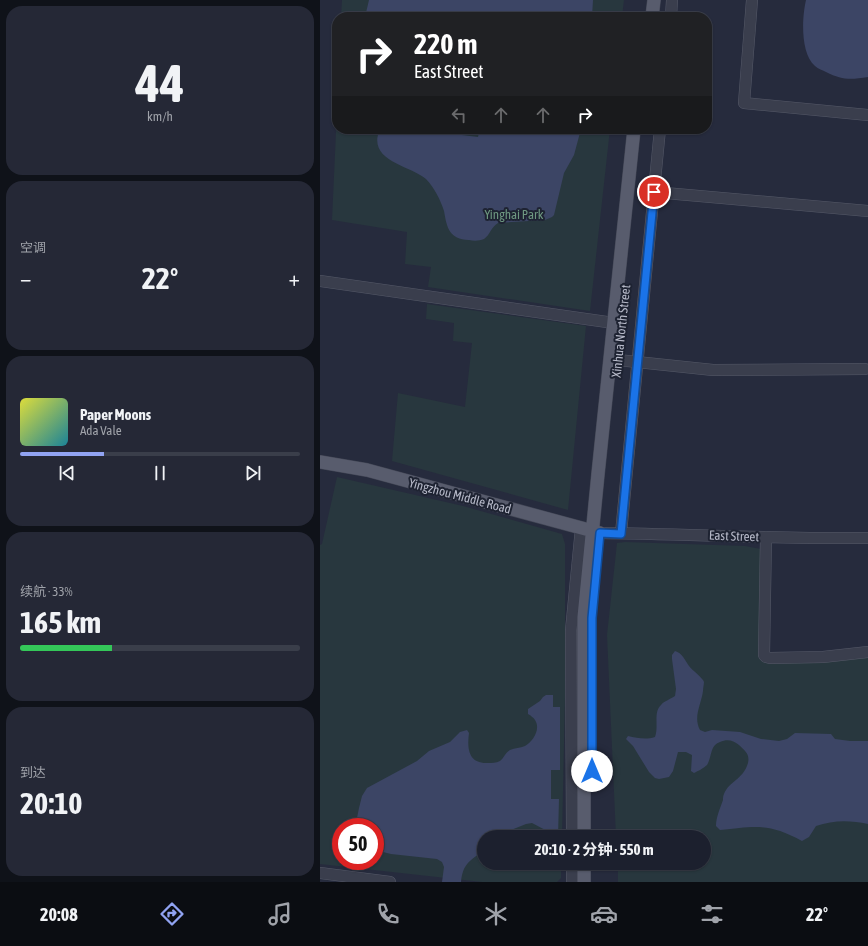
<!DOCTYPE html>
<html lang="zh">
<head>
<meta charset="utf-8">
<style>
	:root { --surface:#1c202e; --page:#252836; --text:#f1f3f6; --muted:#a0a3aa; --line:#3a3e4a; --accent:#91a3f2 }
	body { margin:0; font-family:"Asap Condensed","Noto Sans SC",sans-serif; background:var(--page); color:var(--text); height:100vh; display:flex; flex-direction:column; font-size:15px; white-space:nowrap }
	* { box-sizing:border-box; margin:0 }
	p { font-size:13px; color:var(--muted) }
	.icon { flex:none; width:22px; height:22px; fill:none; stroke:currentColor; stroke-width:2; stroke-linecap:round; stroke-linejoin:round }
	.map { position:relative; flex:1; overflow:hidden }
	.panel { display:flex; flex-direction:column; gap:6px; padding:6px; background:#0f1219; width:320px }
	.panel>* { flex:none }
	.hud { position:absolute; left:12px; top:12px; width:380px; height:122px; border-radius:16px; box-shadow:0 1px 3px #0004,0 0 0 1px var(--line); background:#202124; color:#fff; overflow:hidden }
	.speed { position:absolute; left:12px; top:818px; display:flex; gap:8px; font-size:20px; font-weight:700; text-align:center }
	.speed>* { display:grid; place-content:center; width:52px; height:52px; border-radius:50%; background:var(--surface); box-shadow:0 1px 3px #0004,0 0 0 1px var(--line); line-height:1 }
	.speed .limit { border:6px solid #d22; background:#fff; color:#111 }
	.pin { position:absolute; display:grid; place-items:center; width:34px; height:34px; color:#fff; margin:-17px; border:2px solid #fff; border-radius:50%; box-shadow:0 1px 4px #0007 }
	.me { position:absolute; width:44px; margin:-22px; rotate:0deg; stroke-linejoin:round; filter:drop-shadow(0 0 3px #0008) }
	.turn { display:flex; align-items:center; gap:14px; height:84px; padding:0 16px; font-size:18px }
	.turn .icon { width:52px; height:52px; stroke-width:2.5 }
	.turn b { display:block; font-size:28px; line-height:34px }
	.lanes { display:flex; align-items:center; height:38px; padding:0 16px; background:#0003; justify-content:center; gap:20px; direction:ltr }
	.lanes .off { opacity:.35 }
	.big { font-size:30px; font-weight:700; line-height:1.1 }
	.panel .tile { flex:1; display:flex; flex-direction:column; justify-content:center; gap:6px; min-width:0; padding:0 14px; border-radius:16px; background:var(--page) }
	.panel .dial { align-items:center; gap:0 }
	.dial b { font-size:52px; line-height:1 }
	.song { display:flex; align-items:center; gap:12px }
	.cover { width:48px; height:48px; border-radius:6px; background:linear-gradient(135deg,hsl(60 70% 55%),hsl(190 70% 35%)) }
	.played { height:4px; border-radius:2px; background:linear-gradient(90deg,var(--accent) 30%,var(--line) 30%) }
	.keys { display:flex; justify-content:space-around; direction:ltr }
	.heat { display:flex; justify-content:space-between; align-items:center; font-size:22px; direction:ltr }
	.charge { height:6px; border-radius:3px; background:linear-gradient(90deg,#34c759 33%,var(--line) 0) }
	.trip { position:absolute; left:157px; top:830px; width:234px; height:40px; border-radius:20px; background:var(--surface); box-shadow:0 1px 3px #0004,0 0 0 1px var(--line); font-weight:700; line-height:40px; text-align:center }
	.tabs { display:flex; height:64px; justify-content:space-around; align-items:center; background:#0b0d12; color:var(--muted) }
	.tabs .icon { width:28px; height:28px }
	.tabs .current { color:var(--accent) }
	.tabs b { font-size:18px; color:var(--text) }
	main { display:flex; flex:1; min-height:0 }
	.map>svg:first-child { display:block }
	.green { fill:#28373e; fill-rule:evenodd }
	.water { fill:#3c4565 }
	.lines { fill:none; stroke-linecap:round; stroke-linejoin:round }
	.minor-casing { stroke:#555968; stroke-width:12 }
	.major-casing { stroke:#434756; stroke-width:14 }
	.minor { stroke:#3a3e4d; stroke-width:11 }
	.major { stroke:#585c6d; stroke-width:13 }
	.route-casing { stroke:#114b97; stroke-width:10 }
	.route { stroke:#1a73e8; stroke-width:7 }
	.labels { text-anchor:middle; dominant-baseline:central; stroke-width:4; stroke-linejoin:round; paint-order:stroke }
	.park-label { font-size:13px; fill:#6e9880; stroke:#1e2332 }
	.street-label { font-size:13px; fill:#b6b9c8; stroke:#1e2332 }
</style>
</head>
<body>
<main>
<section class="panel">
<div class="tile dial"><b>44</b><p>km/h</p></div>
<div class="tile"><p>空调</p>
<div class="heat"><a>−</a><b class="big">22°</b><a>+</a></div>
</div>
<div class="tile">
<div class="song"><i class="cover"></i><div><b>Paper Moons</b><p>Ada Vale</p></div></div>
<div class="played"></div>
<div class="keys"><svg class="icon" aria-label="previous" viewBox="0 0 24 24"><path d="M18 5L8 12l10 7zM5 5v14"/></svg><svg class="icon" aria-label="pause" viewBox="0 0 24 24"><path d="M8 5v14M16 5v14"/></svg><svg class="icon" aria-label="next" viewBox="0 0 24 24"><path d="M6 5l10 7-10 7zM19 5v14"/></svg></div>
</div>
<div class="tile"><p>续航 · 33%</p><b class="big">165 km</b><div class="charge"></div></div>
<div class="tile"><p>到达</p><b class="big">20:10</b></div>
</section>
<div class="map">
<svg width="548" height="882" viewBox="0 0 548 882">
	<rect width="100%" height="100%" fill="#262b3d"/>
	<path class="green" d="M22 0H304L302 17H21Z
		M17 110V129H290L270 311 108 287 111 267 85 264 87 232 12 220Z
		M107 304 266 326 248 510 72 461 78 393 145 407 152 343 133 341 134 323 106 319Z
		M17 477 143 506 242 534 245 544V698L242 837H164V863H241V878L237 882H162L0 864V545L2 544ZM21 827H55V861H21Z
		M305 542 425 546 441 549V658L548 655V882H298V863H384V837H296L287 635 297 543Z"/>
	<path class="water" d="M49 0H273L272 17H45Z
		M486 0H548V77C530 80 522 80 506 72 503 70 498 69 495 66 480 53 482 17 486 0Z
		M60 129H134V134L158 137 160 129H190L201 132 211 129H261L254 155 244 173 234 215 232 217 225 220 178 223C171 227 170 235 164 239 159 241 154 241 149 240 129 239 127 228 124 211 121 201 114 187 106 179 89 165 46 161 60 129Z
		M355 651C362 653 365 660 369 666 372 670 383 678 384 682 384 684 383 688 383 691 381 705 373 717 380 730L385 732 392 730 420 732 441 739 459 741 467 739 475 733 511 734 515 739 530 741H548V824C530 820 513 820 496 826L489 837 482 841C449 823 436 826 400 830L396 826C396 817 400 809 403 800 403 798 403 796 404 794 409 781 423 780 428 763 430 754 425 751 419 745 413 740 407 739 400 742 390 745 392 757 387 765 384 768 378 771 374 773L371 771 372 755 366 752H358L353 771 349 777 339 779 335 778 329 772 313 746 306 739 308 736C317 738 326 740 335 737 339 727 333 712 341 705 344 701 351 699 355 696L356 689 352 659V655Z
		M226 695H233V707H240V770H231V799H239L238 837H234L233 834 212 823 206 824 191 830 182 837H164V850C150 861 143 863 141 882H122L124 867 122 862 117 859 71 854 55 850V827H39L37 818 39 808 42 796 47 788 97 761 109 751 130 742 140 732 147 730 149 733C147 748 148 764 168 763 172 763 176 763 180 761 184 758 185 753 190 750 195 748 200 748 205 746 213 742 221 729 215 720 214 718 210 715 208 714V709L220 701 223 697Z"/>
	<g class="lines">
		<g class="minor-casing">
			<path id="minor" d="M432 0 424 103 548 115
				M351 17 352 0
				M334 192 548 211
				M0 281 294 323
				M298 360 393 370 545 369
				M280 533C369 534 459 539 548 538
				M301 533 340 129
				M446 537 444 655 446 657 450 658 503 657 548 652
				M252 837 251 630 261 528
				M252 863V882
				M0 873 70 882"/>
		</g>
		<g class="major-casing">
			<path id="major" d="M332 17 334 0
				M0 462 47 470 280 533
				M264 837V617L278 474 314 129
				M264 882V863"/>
		</g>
		<use href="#minor" class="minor"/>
		<use href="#major" class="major"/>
	</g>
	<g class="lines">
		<g class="route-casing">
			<path id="route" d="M272 771V618L280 533 301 534 334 192"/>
		</g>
		<use href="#route" class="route"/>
	</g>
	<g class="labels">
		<g class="park-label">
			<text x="194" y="214">Yinghai Park</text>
		</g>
		<g class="street-label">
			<text transform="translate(301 331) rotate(-84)">Xinhua North Street</text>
			<text transform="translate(140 496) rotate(15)">Yingzhou Middle Road</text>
			<text transform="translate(414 536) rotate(2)">East Street</text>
		</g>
	</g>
</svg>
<div class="speed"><div class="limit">50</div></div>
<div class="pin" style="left:334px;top:192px;background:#d93025"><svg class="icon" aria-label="arrive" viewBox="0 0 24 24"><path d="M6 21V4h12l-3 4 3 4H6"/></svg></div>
<svg class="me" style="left:272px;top:771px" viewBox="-20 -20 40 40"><circle r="19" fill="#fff"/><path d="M0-13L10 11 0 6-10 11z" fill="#1a73e8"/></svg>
<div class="trip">20:10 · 2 分钟 · 550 m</div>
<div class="hud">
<div class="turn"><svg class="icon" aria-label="right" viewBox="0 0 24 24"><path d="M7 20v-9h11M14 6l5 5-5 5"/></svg><div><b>220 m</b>East Street</div></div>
<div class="lanes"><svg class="icon off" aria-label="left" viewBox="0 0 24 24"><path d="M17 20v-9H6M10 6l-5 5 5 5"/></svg><svg class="icon off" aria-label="ahead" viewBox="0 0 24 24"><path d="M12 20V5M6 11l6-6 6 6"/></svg><svg class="icon off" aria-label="ahead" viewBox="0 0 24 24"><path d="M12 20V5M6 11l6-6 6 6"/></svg><svg class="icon" aria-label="right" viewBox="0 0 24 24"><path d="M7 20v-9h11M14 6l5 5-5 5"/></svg></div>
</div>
</div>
</main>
<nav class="tabs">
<b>20:08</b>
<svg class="icon current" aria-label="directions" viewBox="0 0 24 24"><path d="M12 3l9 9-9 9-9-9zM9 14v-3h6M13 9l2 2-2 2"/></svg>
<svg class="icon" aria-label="music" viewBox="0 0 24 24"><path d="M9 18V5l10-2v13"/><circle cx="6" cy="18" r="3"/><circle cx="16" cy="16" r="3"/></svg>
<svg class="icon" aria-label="phone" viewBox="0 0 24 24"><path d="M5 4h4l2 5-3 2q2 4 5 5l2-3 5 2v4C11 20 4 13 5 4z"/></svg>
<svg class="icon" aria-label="climate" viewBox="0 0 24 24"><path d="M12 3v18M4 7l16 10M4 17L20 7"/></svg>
<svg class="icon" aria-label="car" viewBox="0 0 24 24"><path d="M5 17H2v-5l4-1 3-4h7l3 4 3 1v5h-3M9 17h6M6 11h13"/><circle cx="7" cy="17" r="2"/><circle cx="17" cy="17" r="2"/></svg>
<svg class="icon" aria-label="filters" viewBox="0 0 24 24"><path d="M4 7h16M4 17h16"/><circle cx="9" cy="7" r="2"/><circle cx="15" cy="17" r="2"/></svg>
<b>22°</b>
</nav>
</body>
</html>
